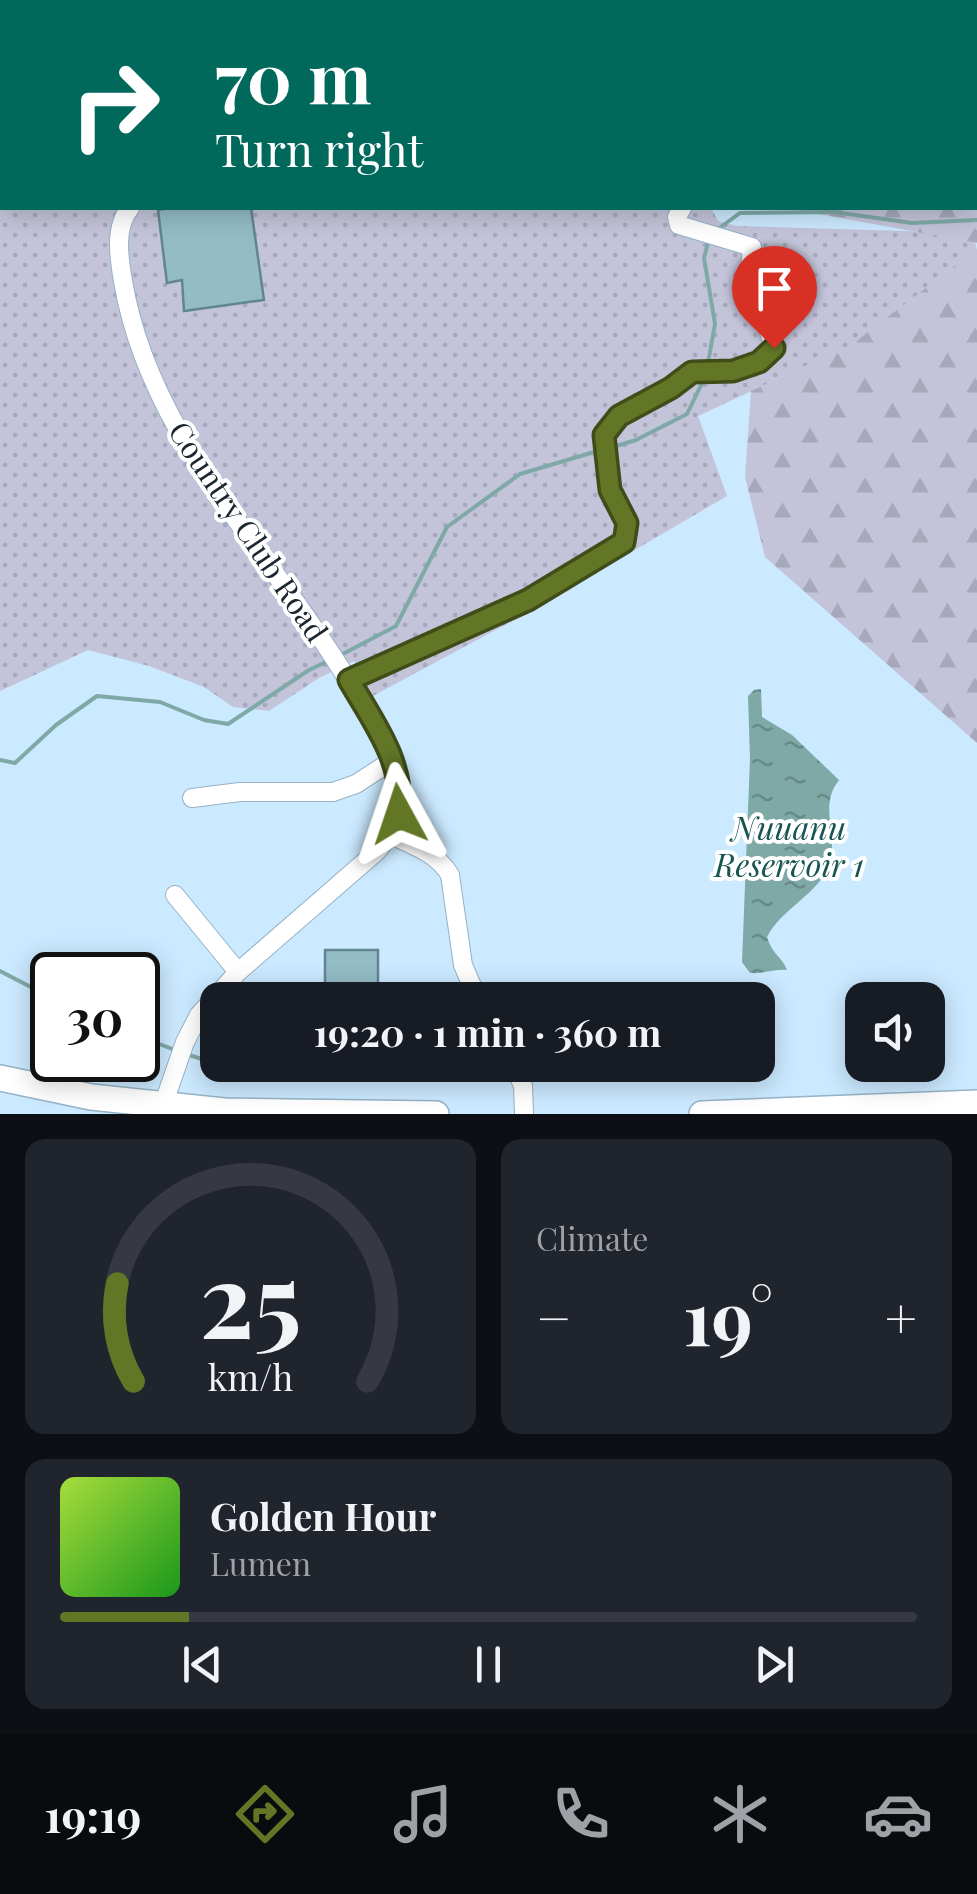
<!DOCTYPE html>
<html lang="en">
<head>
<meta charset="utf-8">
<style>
	:root { --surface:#171b24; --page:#20242c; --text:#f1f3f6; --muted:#9ea1a6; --line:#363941; --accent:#627626 }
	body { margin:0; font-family:"Playfair Display",serif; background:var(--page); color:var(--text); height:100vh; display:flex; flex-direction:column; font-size:38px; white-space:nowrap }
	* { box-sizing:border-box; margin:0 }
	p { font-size:32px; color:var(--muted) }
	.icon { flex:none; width:55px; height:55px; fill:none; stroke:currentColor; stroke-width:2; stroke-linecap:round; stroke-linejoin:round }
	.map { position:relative; height:1114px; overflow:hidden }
	.drawer { display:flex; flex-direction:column; gap:25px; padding:25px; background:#0d0f14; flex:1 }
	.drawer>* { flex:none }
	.guide { position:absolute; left:0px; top:0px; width:978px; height:210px; box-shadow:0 5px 25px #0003; background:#00695c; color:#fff; overflow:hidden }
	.fabs { position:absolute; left:845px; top:982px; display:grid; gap:20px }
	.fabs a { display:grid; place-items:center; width:100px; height:100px; border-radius:20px; background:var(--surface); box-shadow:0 5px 25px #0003; font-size:50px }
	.speed { position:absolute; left:30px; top:952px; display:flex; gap:20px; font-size:50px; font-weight:700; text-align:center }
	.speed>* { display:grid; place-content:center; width:130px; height:130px; border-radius:50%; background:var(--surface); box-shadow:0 5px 25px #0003; line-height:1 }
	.speed .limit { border:5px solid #111; border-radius:15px; background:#fff; color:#111 }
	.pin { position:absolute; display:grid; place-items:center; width:85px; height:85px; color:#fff; margin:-102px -42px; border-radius:50% 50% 50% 0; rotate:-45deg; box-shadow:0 0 10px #0007 }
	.pin .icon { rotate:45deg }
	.me { position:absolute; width:110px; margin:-55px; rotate:355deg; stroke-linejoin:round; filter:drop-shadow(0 0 8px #0008) }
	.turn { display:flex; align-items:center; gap:35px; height:210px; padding:0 50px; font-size:45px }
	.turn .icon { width:130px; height:130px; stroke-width:2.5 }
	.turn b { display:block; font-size:70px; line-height:85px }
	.big { font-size:75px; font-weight:700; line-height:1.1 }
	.drawer .tile { flex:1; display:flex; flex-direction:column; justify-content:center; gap:15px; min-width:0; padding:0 35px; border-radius:20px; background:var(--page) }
	.drawer .dial { align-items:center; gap:0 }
	.dial svg { height:260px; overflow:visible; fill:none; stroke:var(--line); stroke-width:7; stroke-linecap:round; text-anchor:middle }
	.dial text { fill:var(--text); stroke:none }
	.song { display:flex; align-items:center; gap:30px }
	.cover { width:120px; height:120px; border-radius:15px; background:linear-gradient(135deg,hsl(80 70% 55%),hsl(120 70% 35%)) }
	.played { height:10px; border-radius:5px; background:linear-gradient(90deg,var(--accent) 15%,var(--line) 15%) }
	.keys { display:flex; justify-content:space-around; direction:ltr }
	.heat { display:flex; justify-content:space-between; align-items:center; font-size:55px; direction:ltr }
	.drawer .tiles { flex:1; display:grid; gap:25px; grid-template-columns:1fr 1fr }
	.tile:last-child { grid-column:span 2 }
	.trip { position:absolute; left:200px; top:982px; width:575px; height:100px; border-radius:20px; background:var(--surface); box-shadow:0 5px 25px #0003; font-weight:700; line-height:100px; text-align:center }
	.tabs { display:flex; height:160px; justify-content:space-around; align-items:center; background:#090b0e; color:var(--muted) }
	.tabs .icon { width:70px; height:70px }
	.tabs .current { color:var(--accent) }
	.tabs b { font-size:45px; color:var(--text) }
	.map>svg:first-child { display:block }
	.grass { fill:url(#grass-dots) }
	.forest { fill:url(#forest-firs) }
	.water { fill:url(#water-ripples) }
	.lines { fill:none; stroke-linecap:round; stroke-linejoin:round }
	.stream { stroke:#7fa9a7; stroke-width:4 }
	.building { fill:#93bcc6; stroke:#628690; stroke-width:2.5 }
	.minor-casing { stroke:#95b2c6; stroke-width:20 }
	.highway-casing { stroke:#95b2c6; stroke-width:28 }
	.minor { stroke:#fff; stroke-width:18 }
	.highway { stroke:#fff; stroke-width:25 }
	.route-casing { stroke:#404d19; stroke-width:25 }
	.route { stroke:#627626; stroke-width:18 }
	.labels { text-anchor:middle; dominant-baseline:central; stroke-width:8; stroke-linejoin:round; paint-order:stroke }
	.street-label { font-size:30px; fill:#1b272f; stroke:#fff }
	.water-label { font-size:32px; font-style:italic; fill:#185552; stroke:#fff }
</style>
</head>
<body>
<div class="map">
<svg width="977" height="1114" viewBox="0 0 977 1114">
	<defs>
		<pattern id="grass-dots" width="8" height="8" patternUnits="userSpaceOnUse" patternTransform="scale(2.5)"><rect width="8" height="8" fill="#c3c4da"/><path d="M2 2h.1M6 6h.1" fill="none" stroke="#a7a8bb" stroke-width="1.8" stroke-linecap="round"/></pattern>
		<pattern id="forest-firs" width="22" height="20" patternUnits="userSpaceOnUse" patternTransform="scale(2.5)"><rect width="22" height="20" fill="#c3c4da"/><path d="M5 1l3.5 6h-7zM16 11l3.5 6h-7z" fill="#a7a8bb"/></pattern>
		<pattern id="water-ripples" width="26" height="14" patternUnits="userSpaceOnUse" patternTransform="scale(2.5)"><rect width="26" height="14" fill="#7fa9a7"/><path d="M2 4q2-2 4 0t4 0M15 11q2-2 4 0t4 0" fill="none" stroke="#678a88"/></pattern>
	</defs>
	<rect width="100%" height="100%" fill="#cbe9ff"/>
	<path class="grass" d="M0 0H977L975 67V2H2V208H711L718 221 737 226 973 233 977 251 851 345 698 416 727 496 527 613 371 697 354 661 319 678 269 711 233 707 204 687 149 666 88 650 0 691Z"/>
	<path class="forest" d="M977 54V243L786 208H975Z
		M977 249V743L765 557 745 477 751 391 851 345Z"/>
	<path class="water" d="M761 689 762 717 792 735 839 780C816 809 843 841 826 872 811 898 781 910 767 937 773 956 781 955 787 970 774 969 763 974 750 973L742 962 750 759 748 696 754 690Z"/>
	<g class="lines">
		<path class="stream" d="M718 229 740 213 834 212 912 223 977 220
			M708 363 715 324 704 258 709 239
			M610 448 636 440 687 414 705 377
			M339 656 396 626 447 527 520 474 601 450
			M0 760 15 763 56 725 97 696 160 702 204 720 228 724 309 670 330 660
			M0 971 52 998
			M138 1036 175 1050
			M189 1055 218 1064
			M219 1065 286 1080 430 1070 486 1075"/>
	</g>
	<path class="building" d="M169 208H251L264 300 184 311 182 280 167 283 158 210Z
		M325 950H378V1000H325Z"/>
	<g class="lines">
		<g class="minor-casing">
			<path id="minor" d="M833 0 834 2
				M459 2 462 0
				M975 41 977 38
				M130 208C114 227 119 258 123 281 148 432 263 544 341 669 362 702 389 738 399 776 406 805 396 831 376 852L238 972 199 1015 185 1042 160 1114
				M349 680 528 600 624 542 627 523 610 491 604 435 619 416 671 387 692 371H733L759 362 774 348 750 271 752 247 679 225 677 217 682 208
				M192 798 240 792H333L356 784 393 760
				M391 835C414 846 437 853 450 875L463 965 478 1000
				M175 895 238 972
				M514 1065 523 1086 524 1114"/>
		</g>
		<g class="highway-casing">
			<path id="highway" d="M0 1078 91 1097 224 1111 436 1114
				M702 1114 977 1103"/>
		</g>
		<use href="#minor" class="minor"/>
		<use href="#highway" class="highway"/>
	</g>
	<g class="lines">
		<g class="route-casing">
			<path id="route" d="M399 814C405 763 374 723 349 680L528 600 624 542 627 523 610 490 604 435 619 416 671 388 692 372 733 371 759 362 774 348"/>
		</g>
		<use href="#route" class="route"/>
	</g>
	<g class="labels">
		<g class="street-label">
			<text transform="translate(249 531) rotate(56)">Country Club Road</text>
		</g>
		<g class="water-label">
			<text x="789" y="826">Nuuanu<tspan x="789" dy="37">Reservoir 1</tspan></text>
		</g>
	</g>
</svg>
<div class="fabs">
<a><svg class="icon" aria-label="sound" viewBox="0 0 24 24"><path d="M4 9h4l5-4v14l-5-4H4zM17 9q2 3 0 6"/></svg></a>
</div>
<div class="speed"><div class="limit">30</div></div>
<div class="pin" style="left:774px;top:348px;background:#d93025"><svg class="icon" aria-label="arrive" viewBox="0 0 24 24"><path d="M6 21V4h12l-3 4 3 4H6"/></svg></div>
<svg class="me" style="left:399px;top:814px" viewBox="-20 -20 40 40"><path d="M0-17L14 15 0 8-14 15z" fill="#627626" stroke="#fff" stroke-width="4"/></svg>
<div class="trip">19:20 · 1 min · 360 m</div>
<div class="guide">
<div class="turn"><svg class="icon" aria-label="right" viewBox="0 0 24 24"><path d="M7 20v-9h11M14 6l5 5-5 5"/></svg><div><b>70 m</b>Turn right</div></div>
</div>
</div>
<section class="drawer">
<div class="tiles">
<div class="tile dial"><svg viewBox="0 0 100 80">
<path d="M14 69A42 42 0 1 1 86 69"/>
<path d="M14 69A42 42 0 0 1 9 39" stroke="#627626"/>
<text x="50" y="56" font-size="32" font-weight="700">25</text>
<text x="50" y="72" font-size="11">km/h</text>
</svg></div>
<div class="tile"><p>Climate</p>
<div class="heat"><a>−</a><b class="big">19°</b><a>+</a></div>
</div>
<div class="tile">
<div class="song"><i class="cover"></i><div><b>Golden Hour</b><p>Lumen</p></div></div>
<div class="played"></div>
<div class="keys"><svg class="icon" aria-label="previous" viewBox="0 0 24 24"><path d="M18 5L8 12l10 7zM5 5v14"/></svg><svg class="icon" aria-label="pause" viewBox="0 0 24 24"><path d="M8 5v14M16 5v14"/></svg><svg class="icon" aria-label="next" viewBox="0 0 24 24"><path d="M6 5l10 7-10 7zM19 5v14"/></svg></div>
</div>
</div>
</section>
<nav class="tabs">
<b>19:19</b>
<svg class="icon current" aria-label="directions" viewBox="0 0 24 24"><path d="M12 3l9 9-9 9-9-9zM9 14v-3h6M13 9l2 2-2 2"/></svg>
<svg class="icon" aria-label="music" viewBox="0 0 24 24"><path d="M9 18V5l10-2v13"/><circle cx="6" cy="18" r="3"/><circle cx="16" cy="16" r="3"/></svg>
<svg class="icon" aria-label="phone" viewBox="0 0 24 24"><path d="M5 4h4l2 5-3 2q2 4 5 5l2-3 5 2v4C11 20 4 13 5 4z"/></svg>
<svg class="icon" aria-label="climate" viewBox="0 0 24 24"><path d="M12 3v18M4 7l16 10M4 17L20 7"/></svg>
<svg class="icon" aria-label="car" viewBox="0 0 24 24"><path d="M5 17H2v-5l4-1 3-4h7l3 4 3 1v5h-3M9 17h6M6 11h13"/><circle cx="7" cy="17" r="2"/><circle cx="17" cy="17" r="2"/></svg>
</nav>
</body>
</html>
